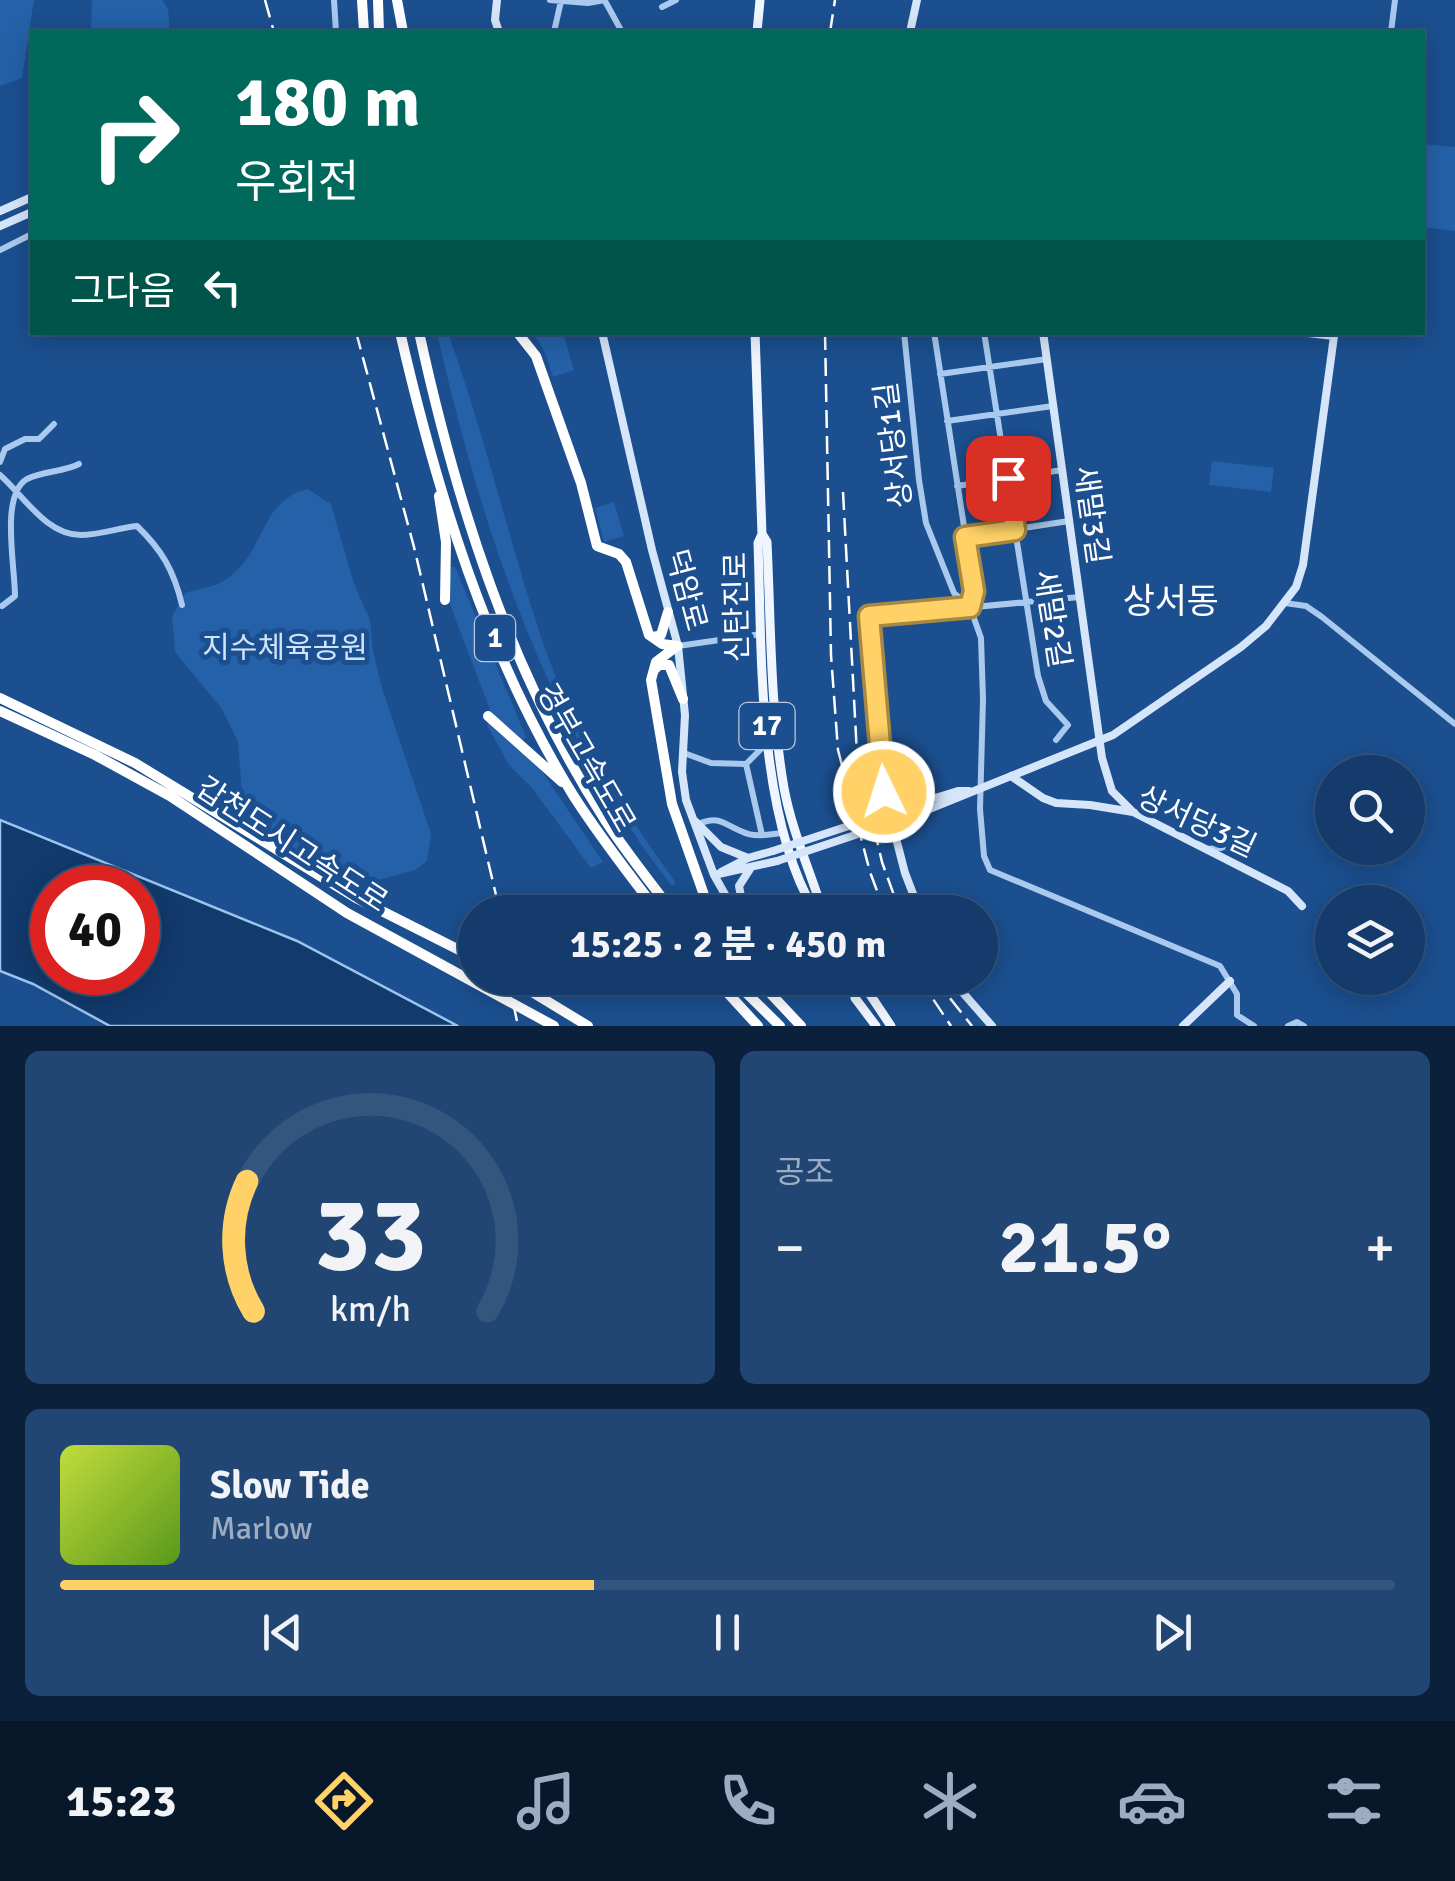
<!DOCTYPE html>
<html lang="ko">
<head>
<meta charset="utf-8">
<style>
	:root { --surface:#143b6b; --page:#214673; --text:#f1f3f6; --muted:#9dadc1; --line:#33557e; --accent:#ffd166 }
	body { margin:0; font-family:Signika,"Noto Sans KR",sans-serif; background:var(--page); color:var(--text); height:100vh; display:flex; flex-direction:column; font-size:38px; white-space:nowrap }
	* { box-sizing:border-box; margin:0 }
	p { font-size:32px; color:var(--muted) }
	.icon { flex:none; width:55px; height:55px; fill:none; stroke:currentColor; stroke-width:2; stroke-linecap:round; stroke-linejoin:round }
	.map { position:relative; height:1026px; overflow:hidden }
	.sheet { display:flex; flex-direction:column; gap:25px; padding:25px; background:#0b203b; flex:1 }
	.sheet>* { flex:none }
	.top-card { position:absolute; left:30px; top:30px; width:1395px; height:305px; border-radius:0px; box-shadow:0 5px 25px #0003,0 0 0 2px var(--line); background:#00695c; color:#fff; overflow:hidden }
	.controls { position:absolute; left:1315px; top:755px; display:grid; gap:20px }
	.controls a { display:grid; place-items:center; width:110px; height:110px; border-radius:50%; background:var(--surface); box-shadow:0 5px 25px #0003,0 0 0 2px var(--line); font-size:50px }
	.speed { position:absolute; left:30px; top:865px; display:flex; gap:20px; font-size:50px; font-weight:700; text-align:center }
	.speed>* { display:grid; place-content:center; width:130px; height:130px; border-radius:50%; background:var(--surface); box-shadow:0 5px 25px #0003,0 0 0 2px var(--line); line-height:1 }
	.speed .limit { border:15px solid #d22; background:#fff; color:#111 }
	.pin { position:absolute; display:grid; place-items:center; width:85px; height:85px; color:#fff; margin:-42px; border-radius:20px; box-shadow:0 5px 15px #0006 }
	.me { position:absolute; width:110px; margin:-55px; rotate:356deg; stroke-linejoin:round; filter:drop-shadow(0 0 8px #0008) }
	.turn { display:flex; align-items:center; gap:35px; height:210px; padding:0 40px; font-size:45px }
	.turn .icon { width:130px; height:130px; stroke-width:2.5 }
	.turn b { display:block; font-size:70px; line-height:85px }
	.then { display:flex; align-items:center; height:95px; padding:0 40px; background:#0003; gap:20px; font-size:38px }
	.big { font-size:75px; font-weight:700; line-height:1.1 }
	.sheet .tile { flex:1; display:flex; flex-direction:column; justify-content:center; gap:15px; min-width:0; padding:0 35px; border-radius:15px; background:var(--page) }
	.sheet .dial { align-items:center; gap:0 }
	.dial svg { height:260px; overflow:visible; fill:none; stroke:var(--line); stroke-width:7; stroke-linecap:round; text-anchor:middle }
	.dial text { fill:var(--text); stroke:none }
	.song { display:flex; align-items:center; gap:30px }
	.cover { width:120px; height:120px; border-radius:15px; background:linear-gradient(135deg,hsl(70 70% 55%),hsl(90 70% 35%)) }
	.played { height:10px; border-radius:5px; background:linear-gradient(90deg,var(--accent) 40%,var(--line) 40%) }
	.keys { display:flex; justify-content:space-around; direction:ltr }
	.heat { display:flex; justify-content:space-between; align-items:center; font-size:55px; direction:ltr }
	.sheet .tiles { flex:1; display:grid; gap:25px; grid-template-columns:1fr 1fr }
	.tile:last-child { grid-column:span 2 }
	.trip { position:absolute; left:458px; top:895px; width:540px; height:100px; border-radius:50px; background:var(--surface); box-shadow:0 5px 25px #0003,0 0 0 2px var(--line); font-weight:700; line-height:100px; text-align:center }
	.dock { display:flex; height:160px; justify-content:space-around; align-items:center; background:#08182b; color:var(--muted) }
	.dock .icon { width:70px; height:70px }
	.dock .current { color:var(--accent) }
	.dock b { font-size:45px; color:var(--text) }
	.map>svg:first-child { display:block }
	.green { fill:#2461a8 }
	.water { fill:#123a6d; stroke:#9cc4f0; stroke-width:2.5; fill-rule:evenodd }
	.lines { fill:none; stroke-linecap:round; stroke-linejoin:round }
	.street { stroke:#a9c9ee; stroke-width:6 }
	.secondary { stroke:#d6e6fa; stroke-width:8 }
	.primary { stroke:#f0f6ff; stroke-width:9 }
	.highway { stroke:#fff; stroke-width:10 }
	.rail { stroke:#fff; stroke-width:2.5; stroke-dasharray:18 8; stroke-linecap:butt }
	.secondary-bridge { stroke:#d6e6fa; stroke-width:8 }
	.route-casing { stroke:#a68842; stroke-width:25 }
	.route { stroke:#ffd166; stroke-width:18 }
	.labels { text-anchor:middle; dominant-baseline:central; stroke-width:10; stroke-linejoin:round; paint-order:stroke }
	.shield { fill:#1b4f8f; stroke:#bbcadd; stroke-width:2.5 }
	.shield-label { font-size:28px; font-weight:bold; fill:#fff }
	.street-label { font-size:30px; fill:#fff; stroke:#1b4f8f }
	.park-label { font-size:30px; fill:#cfe3fa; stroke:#1b4f8f }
	.quarter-label { font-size:35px; fill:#fff; stroke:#1b4f8f }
</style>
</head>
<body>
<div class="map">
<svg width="1455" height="1026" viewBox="0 0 1455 1026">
	<rect width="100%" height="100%" fill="#1b4f8f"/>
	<path class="green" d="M0 0H34L22 78 0 86Z
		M92 0H162L168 9 170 32H91Z
		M1423 144 1455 147V231L1423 227Z
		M437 333H448C484 433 508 537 541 637 571 726 621 807 676 883L672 886C545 724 482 530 437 333Z
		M533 333H563L574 370 553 377 545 352Z
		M1212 461 1274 468 1271 492 1209 485Z
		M308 489 331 504 354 584 370 620 373 651 382 688 431 834 427 861 415 870 367 883 291 853 255 832 243 806 238 742 222 709 175 652 172 617 185 593C200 588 215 588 228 578 267 549 259 501 308 489Z
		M614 502 624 536 604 542 595 508Z
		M450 567H455L526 737 523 740 492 715 448 599Z
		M490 722 537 764 603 862 591 868 532 788 509 765 487 725Z"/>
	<path class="water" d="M0 820 297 941 458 1026H110L33 984 0 971ZM52 888H138V972H52Z"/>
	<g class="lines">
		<path class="street" d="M334 0 336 32
			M550 0 588 3 605 0
			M605 1 622 32
			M662 7 676 0
			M554 32 561 1
			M1391 32 1395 0
			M0 250 32 234
			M904 332 919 480 926 523 954 593 970 607 981 638 983 699 980 809 984 856 990 870 1220 966 1237 994V1015L1254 1026
			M934 332 974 591 970 607
			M984 332 1038 676 1046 701 1068 725 1056 740
			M940 374 1047 359
			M947 421 1053 406
			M0 462 5 449 25 439H39L54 424
			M0 475C24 496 46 535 81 535 99 535 118 528 137 526 162 550 174 571 182 605
			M957 486 1062 470
			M965 537 1069 521
			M1285 603 1306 606 1322 617 1455 724
			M2 606 15 596C15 565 0 495 27 479 43 471 63 472 79 464
			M869 617 1080 597
			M678 646 761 634
			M684 753 711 763 746 764 767 743
			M746 764 762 835
			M698 824C720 815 723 824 743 832 755 838 770 834 783 833
			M1206 849 1221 848 1236 842
			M1288 1026 1297 1022 1304 1026"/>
		<path class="secondary" d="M497 0 495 20 499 32
			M910 32 917 0
			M0 211 32 197
			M0 226 32 212
			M602 332 652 550 678 646 685 715 682 772 686 800 714 875 735 912
			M1043 332 1102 758 1112 791 1133 812
			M869 617 884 792 905 873 920 912
			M1011 776 1043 798 1056 803 1090 805 1133 812 1288 891 1302 906
			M909 806 958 791H969
			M912 816 1113 735 1241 647 1266 626 1296 587 1303 565 1334 336 1299 332
			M696 822 721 847 748 858
			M721 872 748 858 773 851
			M714 875 777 861
			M744 912 739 886 750 869
			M950 978 992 1026
			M1183 1026 1230 981"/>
		<path class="primary" d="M757 32 760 0
			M755 332 762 534 758 543C762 655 757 814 815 912
			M762 534 767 542C771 624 770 707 784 788 792 831 810 871 823 912
			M853 981 855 998 876 1026
			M854 982 867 990 891 1026"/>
		<path class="highway" d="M362 0 364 32
			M378 0 379 32
			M397 0 403 32
			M400 332C437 492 486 654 573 795 599 836 629 874 658 912
			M419 332C456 502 510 673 605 820 626 852 650 882 673 912
			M517 332 536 356 581 483 597 546 619 554 626 562 649 635 662 644 678 646
			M439 496 446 542 445 600
			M649 635 653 637 661 635 668 612
			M677 646 656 662 651 680 672 804 710 912
			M654 670 659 665H669L683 699
			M0 698 135 763 356 898 475 958
			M0 711 95 755 170 796 347 913 554 1026
			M488 716 562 782
			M509 978 588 1026
			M714 978 758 1026
			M731 978 780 1026
			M756 978 801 1026"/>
		<path class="rail" d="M265 0 274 32
			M830 32 835 0
			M356 332 414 547 500 912
			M825 332 831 655 838 750 870 872 885 912
			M843 492 857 755 882 862 900 912
			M508 978 518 1026
			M919 978 951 1026
			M934 978 972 1026"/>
		<path class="secondary-bridge" d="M773 851 909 806
			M777 861 912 816"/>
	</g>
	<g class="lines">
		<g class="route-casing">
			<path id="route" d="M884 792 869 616 970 607 974 591 965 537 1015 530 1008 478"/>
		</g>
		<use href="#route" class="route"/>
	</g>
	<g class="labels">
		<g class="shield">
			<rect x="475" y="615" width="40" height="46" rx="8"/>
			<rect x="739.5" y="703" width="55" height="46" rx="8"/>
		</g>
		<g class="shield-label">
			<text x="495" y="638">1</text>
			<text x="767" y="726">17</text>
		</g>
		<g class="street-label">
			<text transform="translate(894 445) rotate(-97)">상서당1길</text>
			<text transform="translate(1091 515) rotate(82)">새말3길</text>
			<text transform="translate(686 590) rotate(75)">덕암로</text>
			<text transform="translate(737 607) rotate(-91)">신탄진로</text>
			<text transform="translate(1052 619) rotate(81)">새말2길</text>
			<text transform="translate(586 758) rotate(60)">경부고속도로</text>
			<text transform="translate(1197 822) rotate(25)">상서당3길</text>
			<text transform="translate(292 845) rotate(33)">갑천도시고속도로</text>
		</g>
		<g class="park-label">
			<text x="285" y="648">지수체육공원</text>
		</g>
		<g class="quarter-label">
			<text x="1171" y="601">상서동</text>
		</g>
	</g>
</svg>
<div class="controls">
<a><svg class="icon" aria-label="search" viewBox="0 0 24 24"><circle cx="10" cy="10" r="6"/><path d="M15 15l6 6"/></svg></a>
<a><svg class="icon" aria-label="layers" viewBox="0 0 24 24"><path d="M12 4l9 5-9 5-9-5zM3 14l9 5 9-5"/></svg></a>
</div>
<div class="speed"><div class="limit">40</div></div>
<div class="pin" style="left:1008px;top:478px;background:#d93025"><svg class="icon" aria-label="arrive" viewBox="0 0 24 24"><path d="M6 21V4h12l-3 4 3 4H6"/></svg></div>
<svg class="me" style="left:884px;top:792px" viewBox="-20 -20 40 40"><circle r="17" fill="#ffd166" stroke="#fff" stroke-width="3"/><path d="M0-11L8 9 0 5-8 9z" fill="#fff"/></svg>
<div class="trip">15:25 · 2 분 · 450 m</div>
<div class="top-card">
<div class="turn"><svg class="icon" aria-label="right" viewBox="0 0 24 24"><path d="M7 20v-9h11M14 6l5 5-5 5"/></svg><div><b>180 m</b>우회전</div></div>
<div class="then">그다음<svg class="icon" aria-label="left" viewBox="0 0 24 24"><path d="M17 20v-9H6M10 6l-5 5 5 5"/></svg></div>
</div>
</div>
<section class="sheet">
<div class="tiles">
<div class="tile dial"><svg viewBox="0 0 100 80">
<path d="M14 69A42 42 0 1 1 86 69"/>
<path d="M14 69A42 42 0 0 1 12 29" stroke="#ffd166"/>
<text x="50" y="56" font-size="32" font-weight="700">33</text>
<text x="50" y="72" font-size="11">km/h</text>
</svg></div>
<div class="tile"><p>공조</p>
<div class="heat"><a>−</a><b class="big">21.5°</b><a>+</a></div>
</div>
<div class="tile">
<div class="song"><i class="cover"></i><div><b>Slow Tide</b><p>Marlow</p></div></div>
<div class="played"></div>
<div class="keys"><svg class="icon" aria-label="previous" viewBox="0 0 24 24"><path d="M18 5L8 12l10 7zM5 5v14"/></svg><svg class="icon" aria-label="pause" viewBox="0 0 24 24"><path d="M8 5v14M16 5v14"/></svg><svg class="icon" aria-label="next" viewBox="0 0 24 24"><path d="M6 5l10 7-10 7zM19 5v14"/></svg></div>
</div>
</div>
</section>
<nav class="dock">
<b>15:23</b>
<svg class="icon current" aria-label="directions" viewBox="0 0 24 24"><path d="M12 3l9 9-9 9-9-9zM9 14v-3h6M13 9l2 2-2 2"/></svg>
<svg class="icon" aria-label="music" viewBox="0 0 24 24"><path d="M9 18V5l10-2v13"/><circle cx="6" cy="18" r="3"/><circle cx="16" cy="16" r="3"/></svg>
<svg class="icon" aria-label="phone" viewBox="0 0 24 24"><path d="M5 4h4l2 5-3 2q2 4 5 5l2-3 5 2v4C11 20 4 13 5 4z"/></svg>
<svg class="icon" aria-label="climate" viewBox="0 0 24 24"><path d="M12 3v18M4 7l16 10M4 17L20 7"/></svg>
<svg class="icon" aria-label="car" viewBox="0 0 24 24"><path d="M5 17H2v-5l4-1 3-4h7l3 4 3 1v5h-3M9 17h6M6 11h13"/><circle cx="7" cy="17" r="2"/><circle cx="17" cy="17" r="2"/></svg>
<svg class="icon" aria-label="filters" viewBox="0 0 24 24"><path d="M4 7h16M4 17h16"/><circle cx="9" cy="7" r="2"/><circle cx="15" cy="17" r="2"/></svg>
</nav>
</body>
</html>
